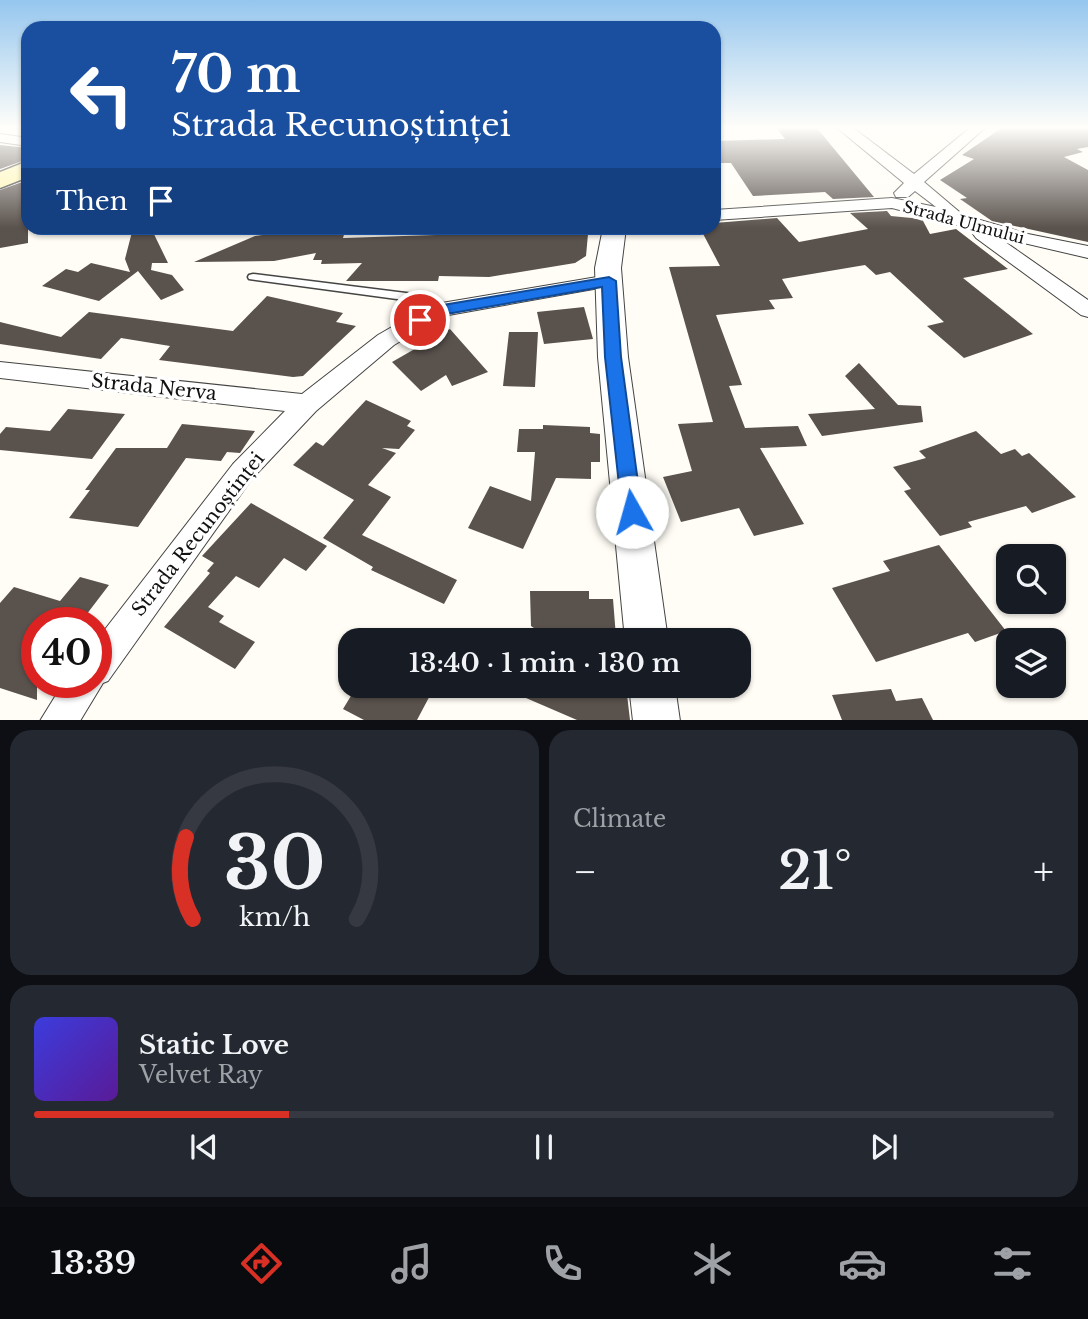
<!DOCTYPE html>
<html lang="en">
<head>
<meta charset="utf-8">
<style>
	:root { --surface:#171b24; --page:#242831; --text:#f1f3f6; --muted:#9ea1a6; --line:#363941; --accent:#d93025 }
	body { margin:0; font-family:"Libre Baskerville",serif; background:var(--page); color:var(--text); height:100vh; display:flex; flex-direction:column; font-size:26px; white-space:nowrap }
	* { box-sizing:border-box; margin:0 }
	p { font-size:23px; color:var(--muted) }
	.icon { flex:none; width:38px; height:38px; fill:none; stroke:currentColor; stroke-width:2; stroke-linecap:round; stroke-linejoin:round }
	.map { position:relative; height:720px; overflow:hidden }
	.sheet { display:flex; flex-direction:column; gap:10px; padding:10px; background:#0d0f14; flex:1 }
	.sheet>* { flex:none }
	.top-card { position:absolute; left:21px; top:21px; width:700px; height:214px; border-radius:21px; box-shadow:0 2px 5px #0004; background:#1a4fa0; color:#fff; overflow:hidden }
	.fabs { position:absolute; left:996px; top:544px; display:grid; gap:14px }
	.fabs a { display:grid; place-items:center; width:70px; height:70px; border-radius:14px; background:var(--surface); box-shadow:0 2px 5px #0004; font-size:35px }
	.speed { position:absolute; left:21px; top:607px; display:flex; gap:14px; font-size:35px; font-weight:700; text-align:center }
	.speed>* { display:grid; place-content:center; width:91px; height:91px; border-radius:50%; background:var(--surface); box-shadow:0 2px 5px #0004; line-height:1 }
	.speed .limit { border:10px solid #d22; background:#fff; color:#111 }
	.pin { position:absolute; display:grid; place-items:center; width:60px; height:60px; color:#fff; margin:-30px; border:4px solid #fff; border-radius:50%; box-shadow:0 2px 7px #0007 }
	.me { position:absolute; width:77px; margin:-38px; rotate:353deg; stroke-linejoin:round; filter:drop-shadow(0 0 5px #0008) }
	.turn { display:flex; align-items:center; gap:24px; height:147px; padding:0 35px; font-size:32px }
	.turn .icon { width:91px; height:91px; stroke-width:2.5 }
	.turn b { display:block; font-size:49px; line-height:60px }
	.then { display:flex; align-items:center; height:66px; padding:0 35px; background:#0003; gap:14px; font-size:26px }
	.big { font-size:52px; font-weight:600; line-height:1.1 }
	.sheet .widget { flex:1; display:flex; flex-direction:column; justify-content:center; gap:10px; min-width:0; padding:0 24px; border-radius:21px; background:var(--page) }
	.sheet .dial { align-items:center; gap:0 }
	.dial svg { height:182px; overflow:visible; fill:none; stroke:var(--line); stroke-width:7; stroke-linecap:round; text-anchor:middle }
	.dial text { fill:var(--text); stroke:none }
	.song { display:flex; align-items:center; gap:21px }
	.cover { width:84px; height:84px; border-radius:10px; background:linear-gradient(135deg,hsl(240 70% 55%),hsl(270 70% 35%)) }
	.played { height:7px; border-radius:4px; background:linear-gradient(90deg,var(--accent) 25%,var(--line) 25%) }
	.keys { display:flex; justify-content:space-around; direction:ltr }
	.heat { display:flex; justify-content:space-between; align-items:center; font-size:38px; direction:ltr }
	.sheet .tiles { flex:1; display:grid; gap:10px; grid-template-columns:1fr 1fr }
	.widget:last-child { grid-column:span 2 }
	.trip { position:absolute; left:338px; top:628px; width:413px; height:70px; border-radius:21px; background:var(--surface); box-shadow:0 2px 5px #0004; font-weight:600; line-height:70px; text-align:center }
	.menu { display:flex; height:112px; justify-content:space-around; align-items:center; background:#090b0e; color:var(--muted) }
	.menu .icon { width:49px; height:49px }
	.menu .current { color:var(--accent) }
	.menu b { font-size:32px; color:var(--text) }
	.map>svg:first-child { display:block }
	.building { fill:#5a524d }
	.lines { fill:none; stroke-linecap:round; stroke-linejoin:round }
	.service-casing { stroke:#444; stroke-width:3 }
	.minor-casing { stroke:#444; stroke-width:2 }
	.tertiary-casing { stroke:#444; stroke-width:2 }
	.secondary-casing { stroke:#333; stroke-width:3 }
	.service { fill:#fff; fill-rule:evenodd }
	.minor { fill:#fff; fill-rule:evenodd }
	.tertiary { fill:#fff; fill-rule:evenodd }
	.secondary { fill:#fff6b0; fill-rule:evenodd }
	.route { fill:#1a73e8; stroke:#114b97; stroke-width:2 }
	.labels { text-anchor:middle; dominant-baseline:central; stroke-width:7; stroke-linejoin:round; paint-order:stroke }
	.far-street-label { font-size:16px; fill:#111; stroke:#fff }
	.street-label { font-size:19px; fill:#111; stroke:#fff }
</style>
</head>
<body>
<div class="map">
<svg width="1088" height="721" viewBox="0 0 1088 721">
	<rect width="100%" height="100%" fill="#fffdf5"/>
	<path class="building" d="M776 127H816L874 197 833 199 825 192 753 196 731 163H714V141L785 139Z
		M1003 127H1088V147L1077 149 1083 152 1064 157 1088 170V242L992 221 960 199 967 198 940 180 974 159 962 155Z
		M0 145 28 148V159L0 169Z
		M28 180V243L0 248V190Z
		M887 211 891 216 922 219 930 234 956 229 1008 269 963 278 1033 334 964 358 927 326 944 322 890 272 876 275 865 265 782 279 793 298 769 300 775 309 716 315 742 385 729 386 745 428 798 426 807 446 760 448 804 524 754 536 739 508 681 522 663 477 692 471 678 424 713 422 669 267 720 266 700 228H714V223L777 218 799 242 868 229 850 213Z
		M133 228H151L168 263H152L151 270 172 275 184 290 161 300 138 271 99 301 42 286 66 269 78 272 91 263 130 272 125 259Z
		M314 228H346L343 238 466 234 468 229 490 228H528L527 230 588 234 586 256 575 263 489 277 439 276 438 281H346L362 263 321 264 322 260H313L316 253 274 261 194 262 255 236Z
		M267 296 343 313 336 322 356 326 303 376 293 377 159 360 170 346 121 338 101 359 0 344V322L61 337 89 312 233 331Z
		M584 307 593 339 544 344 537 312Z
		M450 329 488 372 452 386 446 375 421 391 392 362 420 346 418 344Z
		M509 332H538L535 387 503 386Z
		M859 363 898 405 921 406 923 422 822 436 808 414 875 409 845 376Z
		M366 400 411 421 407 426 415 430 399 449 382 448 396 453 368 485 391 497 362 535 457 580 444 604 371 570 373 567 323 538 354 500 293 465 316 442 323 446Z
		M68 409 125 414 92 459 0 450V434L6 427 50 431Z
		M182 424 255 431 240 453 227 452 221 461 186 458 138 527 69 518 90 490H85L116 448H167Z
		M543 425 590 427V433L600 434V462H591V479L556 478 523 549 468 528 490 486 531 501 535 452H517L519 429H543Z
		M976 431 1001 454 1015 449 1022 456 1029 453 1076 497 1032 513 1026 506 968 522 972 527 940 536 904 491 911 489 893 467 926 458 919 451Z
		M251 503 327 546 306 571 284 558 259 588 236 576 208 607 224 616 219 622 255 642 235 669 164 627 210 573 207 571 214 563 202 556Z
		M939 545 1006 631 975 642 968 633 876 662 832 588 890 571 883 561Z
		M80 577 109 585 80 623H37V700L0 688V603L14 587 60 601Z
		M530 591H589V599H613L616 637H608L609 640H551L531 626Z
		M357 686H435L417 720H364L343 709Z
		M498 686H626L630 720H577Z
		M891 689 896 701 922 698 933 720H842L832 695Z"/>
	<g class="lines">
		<g class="service-casing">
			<path id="service" d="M253 274 422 295 443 310 437 314 419 302 249 279 248 277 249 275Z"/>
		</g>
		<g class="minor-casing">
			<path id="minor" d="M836 127H852L914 174 971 127H986L924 182 963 215 1028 234 1088 246V258L998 237 1088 300V317L1081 315 976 238 973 234 976 230 892 208 714 220V210L892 198 936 207 915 191 908 197H896L894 193 904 183Z
				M0 134 28 138V146L0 142Z
				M609 275 616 277 619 281 616 285 443 316 394 345 316 411 251 480 108 681 103 683 80 721H40L64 682H96V641L233 464 285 411 0 378V362L302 394 378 335 430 305Z"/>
		</g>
		<g class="tertiary-casing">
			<path id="tertiary" d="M603 228H626L621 268 628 357 668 640H625L598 357 595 268Z
				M629 686H675L680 721H633Z"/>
		</g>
		<g class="secondary-casing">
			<path id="secondary" d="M28 161V177L0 188V172Z"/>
		</g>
		<use href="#service" class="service"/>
		<use href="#minor" class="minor"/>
		<use href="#tertiary" class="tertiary"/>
		<use href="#secondary" class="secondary"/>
	</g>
	<linearGradient id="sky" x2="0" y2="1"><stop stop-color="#95c6ee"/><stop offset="0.56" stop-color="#fffefa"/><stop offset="1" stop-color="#fffefa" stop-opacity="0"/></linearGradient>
	<rect width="1088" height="228" fill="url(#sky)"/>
	<path class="route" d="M609 277 616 281 621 357 642 512 639 518 632 521 625 518 622 512 605 357 602 287 441 315 420 325 412 320 437 306Z"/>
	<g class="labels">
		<g class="far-street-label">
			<text transform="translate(964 222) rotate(15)">Strada Ulmului</text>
		</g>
		<g class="street-label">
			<text transform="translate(154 387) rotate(6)">Strada Nerva</text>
			<text transform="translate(198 534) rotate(-52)">Strada Recunoștinței</text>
		</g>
	</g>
</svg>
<div class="fabs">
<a><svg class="icon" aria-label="search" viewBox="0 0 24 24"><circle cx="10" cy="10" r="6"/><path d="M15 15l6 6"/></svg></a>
<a><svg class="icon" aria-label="layers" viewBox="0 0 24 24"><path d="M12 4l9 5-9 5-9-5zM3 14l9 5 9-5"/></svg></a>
</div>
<div class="speed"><div class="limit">40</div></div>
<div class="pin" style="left:420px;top:320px;background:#d93025"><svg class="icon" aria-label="arrive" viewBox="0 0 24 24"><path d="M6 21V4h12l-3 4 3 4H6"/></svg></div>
<svg class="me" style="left:632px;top:512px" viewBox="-20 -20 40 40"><circle r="19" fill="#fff"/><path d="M0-13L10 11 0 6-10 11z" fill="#1a73e8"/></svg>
<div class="trip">13:40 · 1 min · 130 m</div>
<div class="top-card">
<div class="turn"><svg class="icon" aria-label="left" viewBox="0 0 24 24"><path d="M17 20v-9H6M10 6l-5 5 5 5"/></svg><div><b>70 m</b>Strada Recunoștinței</div></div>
<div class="then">Then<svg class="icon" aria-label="arrive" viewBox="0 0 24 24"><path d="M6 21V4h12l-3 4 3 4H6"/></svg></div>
</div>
</div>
<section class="sheet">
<div class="tiles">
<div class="widget dial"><svg viewBox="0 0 100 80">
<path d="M14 69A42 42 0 1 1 86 69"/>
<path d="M14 69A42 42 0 0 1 11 33" stroke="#d93025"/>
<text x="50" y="56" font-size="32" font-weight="700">30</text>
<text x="50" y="72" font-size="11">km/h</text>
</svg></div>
<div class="widget"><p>Climate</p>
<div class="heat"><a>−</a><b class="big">21°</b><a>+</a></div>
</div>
<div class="widget">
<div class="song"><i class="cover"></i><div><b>Static Love</b><p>Velvet Ray</p></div></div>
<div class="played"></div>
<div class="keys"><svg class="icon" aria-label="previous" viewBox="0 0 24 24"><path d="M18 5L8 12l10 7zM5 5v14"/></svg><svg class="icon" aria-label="pause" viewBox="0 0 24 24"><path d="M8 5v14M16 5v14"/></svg><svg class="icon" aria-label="next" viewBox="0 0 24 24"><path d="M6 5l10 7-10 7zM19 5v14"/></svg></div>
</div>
</div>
</section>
<nav class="menu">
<b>13:39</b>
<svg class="icon current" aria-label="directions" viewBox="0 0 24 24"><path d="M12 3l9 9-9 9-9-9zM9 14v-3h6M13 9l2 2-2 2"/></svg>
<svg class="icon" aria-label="music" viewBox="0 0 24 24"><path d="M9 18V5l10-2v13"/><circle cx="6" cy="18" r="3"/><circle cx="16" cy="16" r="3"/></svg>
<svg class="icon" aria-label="phone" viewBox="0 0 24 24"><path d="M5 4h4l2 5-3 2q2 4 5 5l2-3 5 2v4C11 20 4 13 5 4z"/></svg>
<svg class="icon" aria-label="climate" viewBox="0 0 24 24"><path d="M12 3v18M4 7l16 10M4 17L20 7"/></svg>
<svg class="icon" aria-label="car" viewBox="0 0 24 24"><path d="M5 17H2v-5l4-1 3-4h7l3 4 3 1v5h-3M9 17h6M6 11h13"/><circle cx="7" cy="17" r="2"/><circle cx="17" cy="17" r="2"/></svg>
<svg class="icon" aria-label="filters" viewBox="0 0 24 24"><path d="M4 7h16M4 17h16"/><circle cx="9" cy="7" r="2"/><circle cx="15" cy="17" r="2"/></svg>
</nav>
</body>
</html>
